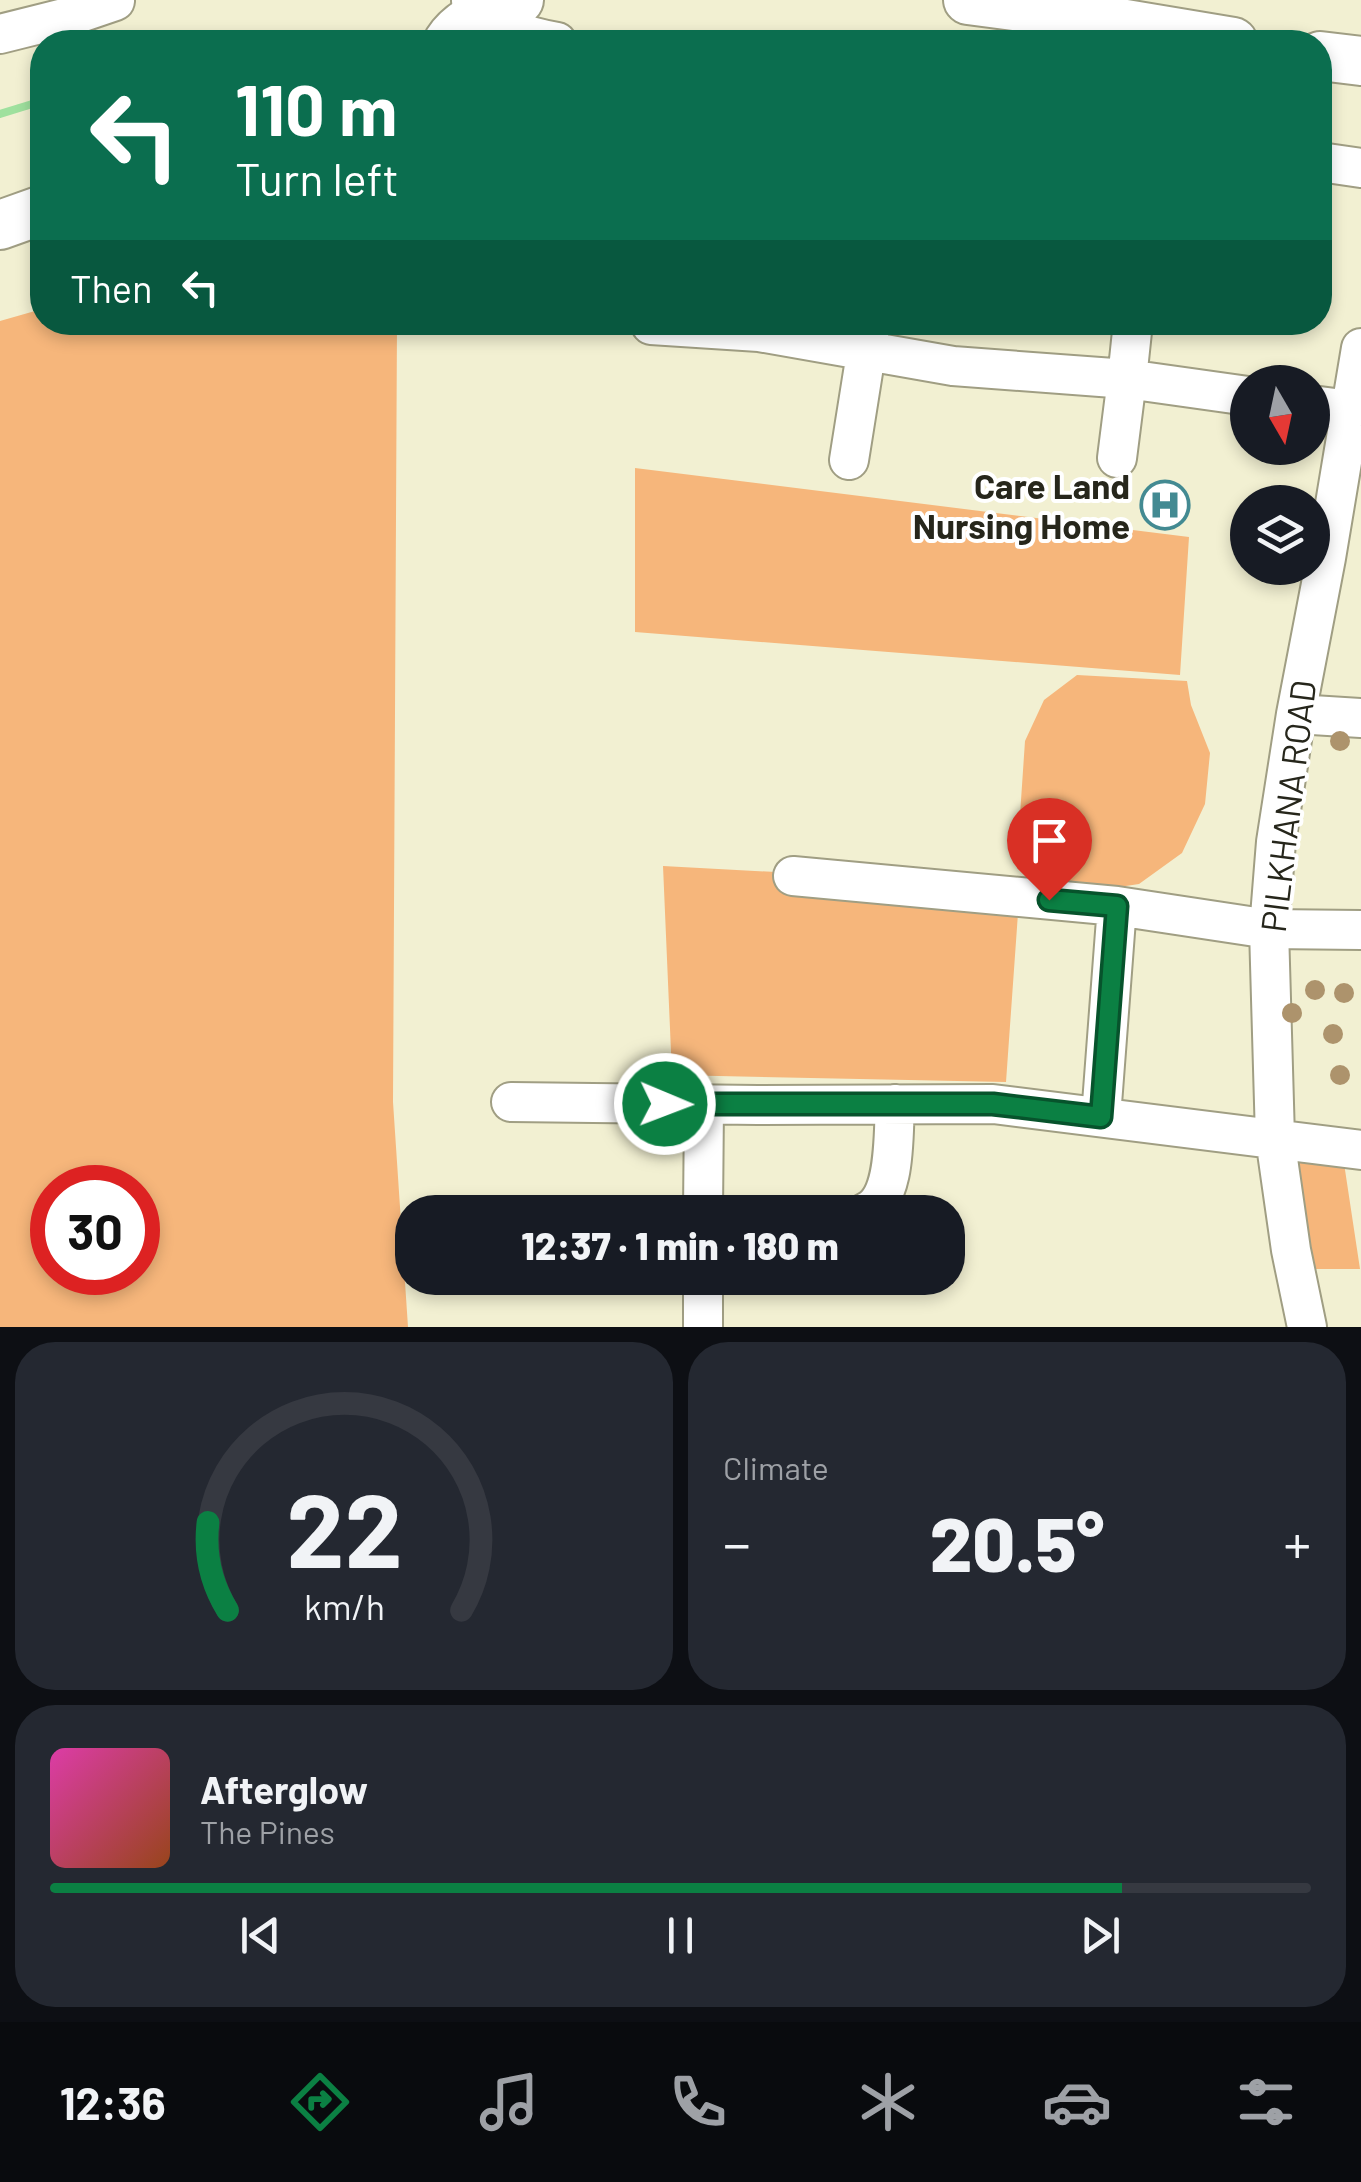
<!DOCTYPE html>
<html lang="en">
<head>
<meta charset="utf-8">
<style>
	:root { --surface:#171b24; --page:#242831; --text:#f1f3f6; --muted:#9ea1a6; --line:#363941; --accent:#0b8043 }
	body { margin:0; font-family:Barlow,sans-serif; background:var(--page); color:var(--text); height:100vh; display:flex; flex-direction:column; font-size:38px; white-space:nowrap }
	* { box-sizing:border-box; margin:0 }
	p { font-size:32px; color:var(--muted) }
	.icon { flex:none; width:55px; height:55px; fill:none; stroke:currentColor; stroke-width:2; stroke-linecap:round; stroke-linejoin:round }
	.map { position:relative; height:1327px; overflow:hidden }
	.details { display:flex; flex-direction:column; gap:15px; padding:15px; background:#0d0f14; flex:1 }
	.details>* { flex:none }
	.guide { position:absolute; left:30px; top:30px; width:1302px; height:305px; border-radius:40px; box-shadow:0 5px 15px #0003; background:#0b6e4f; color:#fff; overflow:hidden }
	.needle { width:65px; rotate:171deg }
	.buttons { position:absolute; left:1230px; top:365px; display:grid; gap:20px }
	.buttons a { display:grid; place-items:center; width:100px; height:100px; border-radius:50%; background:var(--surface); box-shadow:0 5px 15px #0003; font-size:50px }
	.speed { position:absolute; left:30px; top:1165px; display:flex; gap:20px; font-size:50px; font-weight:700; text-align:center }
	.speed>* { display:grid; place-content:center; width:130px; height:130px; border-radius:50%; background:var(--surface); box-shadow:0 5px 15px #0003; line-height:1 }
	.speed .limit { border:15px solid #d22; background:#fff; color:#111 }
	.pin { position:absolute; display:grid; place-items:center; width:85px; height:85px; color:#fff; margin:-102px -42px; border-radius:50% 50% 50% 0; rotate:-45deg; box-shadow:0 0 10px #0007 }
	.pin .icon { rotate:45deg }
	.me { position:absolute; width:110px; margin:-55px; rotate:91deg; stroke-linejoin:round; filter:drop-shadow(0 0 8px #0008) }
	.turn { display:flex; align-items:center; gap:35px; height:210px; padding:0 40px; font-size:45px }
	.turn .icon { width:130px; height:130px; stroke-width:2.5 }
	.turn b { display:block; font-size:70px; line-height:85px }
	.then { display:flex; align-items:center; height:95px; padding:0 40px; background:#0003; gap:20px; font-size:38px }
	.big { font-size:75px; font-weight:800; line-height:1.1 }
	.details .widget { flex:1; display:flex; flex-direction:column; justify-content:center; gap:15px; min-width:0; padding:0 35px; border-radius:40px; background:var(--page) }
	.details .dial { align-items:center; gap:0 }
	.dial svg { height:260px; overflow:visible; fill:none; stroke:var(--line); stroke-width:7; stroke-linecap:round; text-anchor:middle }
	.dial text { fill:var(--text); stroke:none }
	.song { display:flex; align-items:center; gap:30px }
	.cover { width:120px; height:120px; border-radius:15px; background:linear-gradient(135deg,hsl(320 70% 55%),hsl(20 70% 35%)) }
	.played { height:10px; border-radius:5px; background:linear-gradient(90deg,var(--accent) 85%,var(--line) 85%) }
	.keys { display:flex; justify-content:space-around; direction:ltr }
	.heat { display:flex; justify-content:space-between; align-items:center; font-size:55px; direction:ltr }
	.details .tiles { flex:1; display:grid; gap:15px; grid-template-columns:1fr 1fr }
	.widget:last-child { grid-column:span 2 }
	.trip { position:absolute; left:395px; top:1195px; width:570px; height:100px; border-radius:40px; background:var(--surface); box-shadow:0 5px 15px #0003; font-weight:800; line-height:100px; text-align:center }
	.menu { display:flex; height:160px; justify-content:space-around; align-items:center; background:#090b0e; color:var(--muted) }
	.menu .icon { width:70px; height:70px }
	.menu .active { color:var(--accent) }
	.menu b { font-size:45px; color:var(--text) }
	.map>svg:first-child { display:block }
	.green { fill:#f6b67b; fill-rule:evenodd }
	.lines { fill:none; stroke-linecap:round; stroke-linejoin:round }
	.stream { stroke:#9fe19e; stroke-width:8 }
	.minor-casing { stroke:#a09e83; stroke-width:42 }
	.major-casing { stroke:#a09e83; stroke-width:52 }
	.minor { stroke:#fff; stroke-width:38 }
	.major { stroke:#fff; stroke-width:48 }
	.tree { fill:#ad936c }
	.route-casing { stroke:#07532c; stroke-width:25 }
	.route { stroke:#0b8043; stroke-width:18 }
	.labels { text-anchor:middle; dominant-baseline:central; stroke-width:8; stroke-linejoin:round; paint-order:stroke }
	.poi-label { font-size:35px; font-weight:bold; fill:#26261b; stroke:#fff; text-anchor:end }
	.street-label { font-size:35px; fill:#26261b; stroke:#fff }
</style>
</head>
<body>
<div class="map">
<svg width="1361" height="1327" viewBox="0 0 1361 1327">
	<rect width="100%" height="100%" fill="#f2f0d2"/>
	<path class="green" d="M42 309V322L397 323 393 1102 408 1327H0V321ZM52 1188H138V1272H52Z
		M635 468 1189 537 1180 675 635 632Z
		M1077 675 1187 681 1191 705 1210 753 1205 804 1182 853 1139 884 1093 891 1057 890 1031 866 1020 815 1025 741 1044 700Z
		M663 866 1020 885 1006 1082 672 1075Z
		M1284 1146 1342 1150 1360 1269H1309Z"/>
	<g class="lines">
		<path class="stream" d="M0 114 42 101"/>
		<g class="minor-casing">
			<path id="minor" d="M471 1C495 27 523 36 557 42
				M0 34 68 17 115 1
				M1320 162 1361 168
				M651 325 759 332 953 366 1127 379 1133 322
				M1312 405 1350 410
				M1117 458 1127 379 1248 396
				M849 460 871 322
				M1296 714 1361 718
				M793 876 1117 906 1269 929 1361 930
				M511 1102 758 1105 993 1104 1361 1150
				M1101 1117 1117 906
				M703 1212 704 1104
				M866 1212C897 1199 893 1134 895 1104
				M703 1327V1278
				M1307 1327 1291 1250 1275 1138 1269 929 1276 842 1296 714 1326 558 1361 348"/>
		</g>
		<g class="major-casing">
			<path id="major" d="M968 0 1036 9 1233 42
				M448 42C463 18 493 10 519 0
				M1320 56 1361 61
				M0 225 42 210"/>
		</g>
		<use href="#minor" class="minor"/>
		<use href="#major" class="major"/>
	</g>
	<g class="tree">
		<circle cx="1340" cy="741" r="10"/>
		<circle cx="1315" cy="990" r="10"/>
		<circle cx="1344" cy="993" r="10"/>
		<circle cx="1292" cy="1013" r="10"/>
		<circle cx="1333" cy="1034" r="10"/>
		<circle cx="1340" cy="1075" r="10"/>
	</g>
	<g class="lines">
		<g class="route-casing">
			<path id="route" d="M665 1104H993L1101 1117 1117 906 1049 900"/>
		</g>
		<use href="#route" class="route"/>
	</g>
	<defs>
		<g id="hospital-ring" transform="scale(2.5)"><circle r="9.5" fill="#fff" stroke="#438a92" stroke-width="1.5"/><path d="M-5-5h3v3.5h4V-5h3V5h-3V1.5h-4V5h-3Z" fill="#438a92"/></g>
	</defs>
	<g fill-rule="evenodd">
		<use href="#hospital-ring" x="1165" y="505"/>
	</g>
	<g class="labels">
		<g class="poi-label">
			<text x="1130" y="485">Care Land<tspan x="1130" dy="40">Nursing Home</tspan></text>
		</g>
		<g class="street-label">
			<text transform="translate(1287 806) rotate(-83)">PILKHANA ROAD</text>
		</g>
	</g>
</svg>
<div class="buttons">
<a><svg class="needle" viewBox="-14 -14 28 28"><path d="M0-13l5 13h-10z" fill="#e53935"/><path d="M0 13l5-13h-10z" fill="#9ea1a6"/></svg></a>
<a><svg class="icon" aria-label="layers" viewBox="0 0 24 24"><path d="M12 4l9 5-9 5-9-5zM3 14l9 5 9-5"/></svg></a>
</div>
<div class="speed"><div class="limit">30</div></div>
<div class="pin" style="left:1049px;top:900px;background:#d93025"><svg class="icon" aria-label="arrive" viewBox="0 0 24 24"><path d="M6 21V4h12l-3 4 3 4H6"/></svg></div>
<svg class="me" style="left:665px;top:1104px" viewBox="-20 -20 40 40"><circle r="17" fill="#0b8043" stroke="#fff" stroke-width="3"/><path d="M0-11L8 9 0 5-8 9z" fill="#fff"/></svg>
<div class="trip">12:37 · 1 min · 180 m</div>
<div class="guide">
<div class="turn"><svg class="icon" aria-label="left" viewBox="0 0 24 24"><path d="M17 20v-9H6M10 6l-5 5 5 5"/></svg><div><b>110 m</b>Turn left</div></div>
<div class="then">Then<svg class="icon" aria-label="left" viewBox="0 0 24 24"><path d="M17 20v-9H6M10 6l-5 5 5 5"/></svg></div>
</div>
</div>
<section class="details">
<div class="tiles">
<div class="widget dial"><svg viewBox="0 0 100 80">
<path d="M14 69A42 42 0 1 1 86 69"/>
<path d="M14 69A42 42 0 0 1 8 42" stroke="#0b8043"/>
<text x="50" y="56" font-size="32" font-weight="700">22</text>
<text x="50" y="72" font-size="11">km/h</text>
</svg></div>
<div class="widget"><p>Climate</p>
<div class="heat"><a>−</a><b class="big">20.5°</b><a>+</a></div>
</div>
<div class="widget">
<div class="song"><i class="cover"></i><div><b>Afterglow</b><p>The Pines</p></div></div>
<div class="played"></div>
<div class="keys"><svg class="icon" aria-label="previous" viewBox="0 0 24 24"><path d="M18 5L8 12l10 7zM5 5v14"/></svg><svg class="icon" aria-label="pause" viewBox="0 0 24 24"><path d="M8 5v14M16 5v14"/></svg><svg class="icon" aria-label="next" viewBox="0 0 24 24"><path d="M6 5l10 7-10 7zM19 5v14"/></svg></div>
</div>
</div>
</section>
<nav class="menu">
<b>12:36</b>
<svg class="icon active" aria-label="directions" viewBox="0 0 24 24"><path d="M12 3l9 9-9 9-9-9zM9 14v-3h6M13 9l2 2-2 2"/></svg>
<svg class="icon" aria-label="music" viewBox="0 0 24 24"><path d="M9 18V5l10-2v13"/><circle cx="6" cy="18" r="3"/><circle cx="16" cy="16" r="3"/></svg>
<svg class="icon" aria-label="phone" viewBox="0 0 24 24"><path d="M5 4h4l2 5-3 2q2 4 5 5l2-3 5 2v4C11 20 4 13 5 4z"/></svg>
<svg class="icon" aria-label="climate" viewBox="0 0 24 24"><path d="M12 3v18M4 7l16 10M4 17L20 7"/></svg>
<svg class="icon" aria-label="car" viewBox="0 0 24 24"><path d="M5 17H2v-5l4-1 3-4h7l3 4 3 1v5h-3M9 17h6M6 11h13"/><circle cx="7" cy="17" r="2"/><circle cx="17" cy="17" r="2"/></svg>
<svg class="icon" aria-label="filters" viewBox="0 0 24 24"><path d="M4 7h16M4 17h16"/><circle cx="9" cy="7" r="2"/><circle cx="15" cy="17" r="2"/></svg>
</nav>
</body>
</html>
